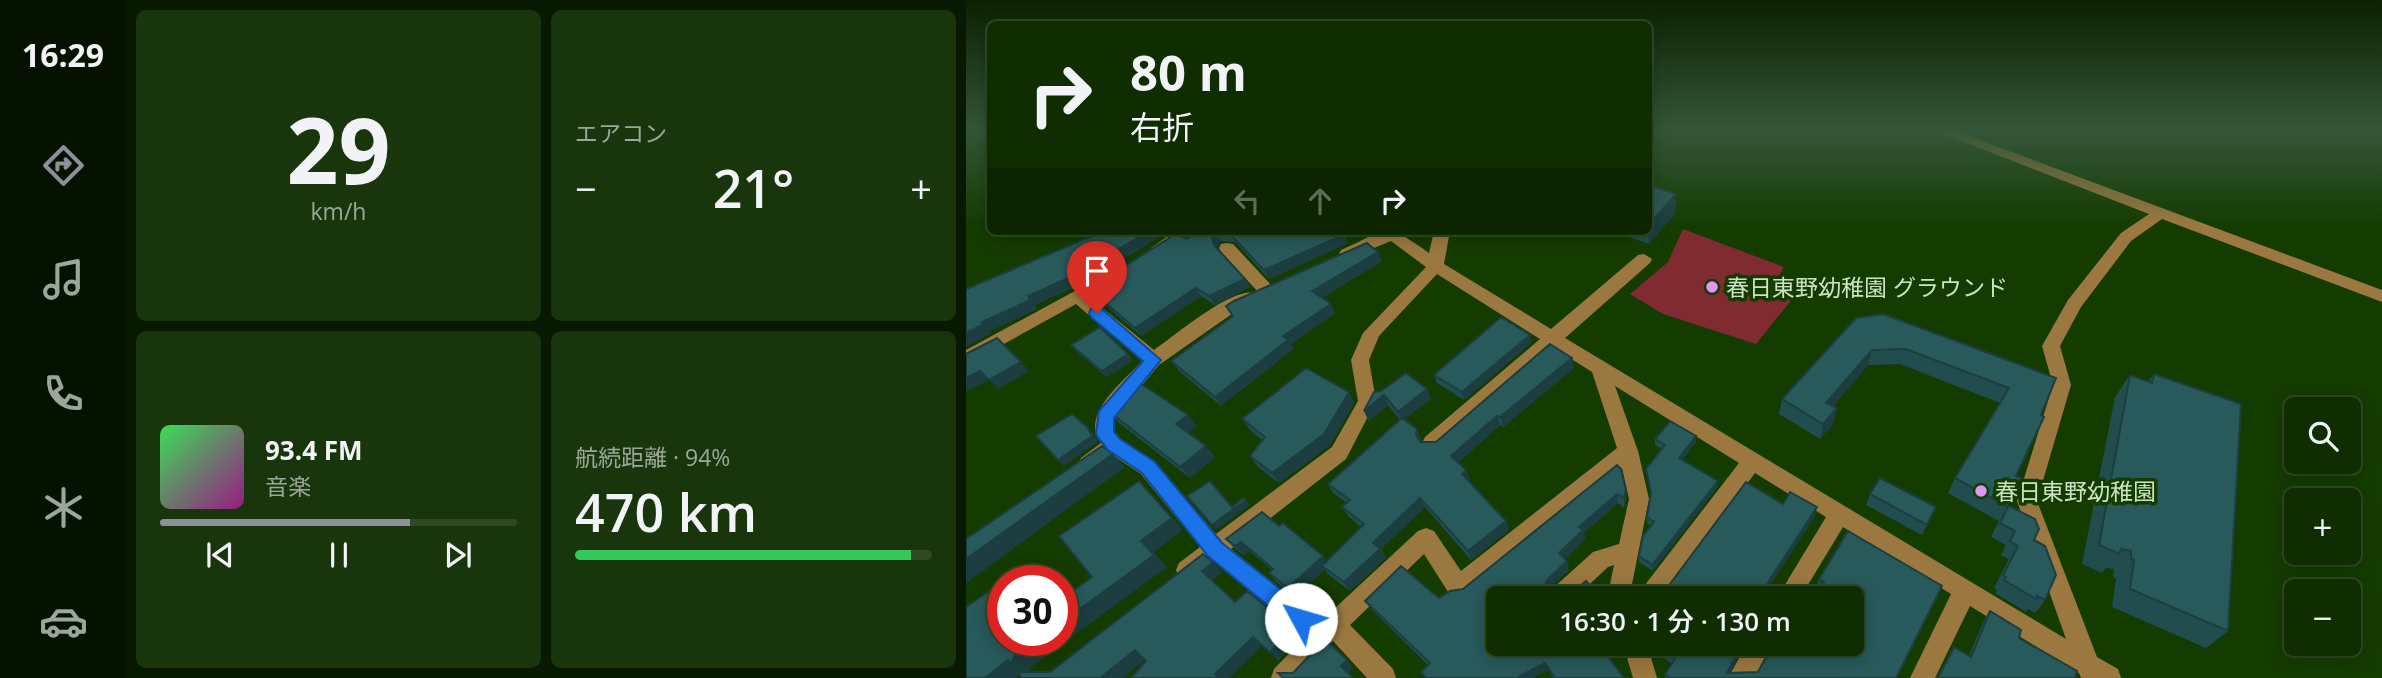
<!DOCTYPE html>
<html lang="ja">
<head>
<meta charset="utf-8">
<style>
	:root { --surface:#0f2d01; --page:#18350b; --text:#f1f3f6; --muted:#9ba899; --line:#2f4923; --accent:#8c9099 }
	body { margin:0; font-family:"Open Sans","Noto Sans JP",sans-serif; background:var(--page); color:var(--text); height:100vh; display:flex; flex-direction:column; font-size:26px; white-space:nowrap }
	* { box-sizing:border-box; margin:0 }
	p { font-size:23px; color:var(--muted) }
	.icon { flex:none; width:38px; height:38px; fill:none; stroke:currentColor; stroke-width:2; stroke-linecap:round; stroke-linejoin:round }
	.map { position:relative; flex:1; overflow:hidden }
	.drawer { display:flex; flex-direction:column; gap:10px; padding:10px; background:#081901; width:840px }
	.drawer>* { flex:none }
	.guide { position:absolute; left:21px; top:21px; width:665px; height:214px; border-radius:10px; box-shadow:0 4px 18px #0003,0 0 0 2px var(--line); background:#0f2d01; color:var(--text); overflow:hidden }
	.buttons { position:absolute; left:1318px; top:397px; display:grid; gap:14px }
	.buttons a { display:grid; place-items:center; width:77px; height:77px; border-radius:10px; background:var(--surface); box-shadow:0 4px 18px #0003,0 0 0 2px var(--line); font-size:35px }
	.speed { position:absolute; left:21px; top:565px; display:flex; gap:14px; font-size:35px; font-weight:700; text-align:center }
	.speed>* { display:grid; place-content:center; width:91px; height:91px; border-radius:50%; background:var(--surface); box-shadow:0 4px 18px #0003,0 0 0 2px var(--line); line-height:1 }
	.speed .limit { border:10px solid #d22; background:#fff; color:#111 }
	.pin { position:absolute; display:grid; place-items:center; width:60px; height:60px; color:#fff; margin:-72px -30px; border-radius:50% 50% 50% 0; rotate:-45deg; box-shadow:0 0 7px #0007 }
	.pin .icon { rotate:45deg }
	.me { position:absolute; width:77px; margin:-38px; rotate:309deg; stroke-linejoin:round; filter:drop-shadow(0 0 5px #0008) }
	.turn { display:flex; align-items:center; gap:24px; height:147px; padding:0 28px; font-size:32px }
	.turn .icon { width:91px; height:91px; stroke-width:2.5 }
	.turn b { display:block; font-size:49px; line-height:60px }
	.lanes { display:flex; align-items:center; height:66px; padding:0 28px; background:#0003; justify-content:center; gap:35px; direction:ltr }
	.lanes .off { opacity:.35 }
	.big { font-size:52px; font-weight:600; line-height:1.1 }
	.drawer .widget { flex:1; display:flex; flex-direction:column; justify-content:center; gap:10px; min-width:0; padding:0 24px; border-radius:10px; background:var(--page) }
	.drawer .dial { align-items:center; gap:0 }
	.dial b { font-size:91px; line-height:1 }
	.song { display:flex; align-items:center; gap:21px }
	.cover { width:84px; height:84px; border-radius:10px; background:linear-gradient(135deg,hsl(130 70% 55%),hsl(310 70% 35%)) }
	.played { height:7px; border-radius:4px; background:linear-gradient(90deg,var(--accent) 70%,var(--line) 70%) }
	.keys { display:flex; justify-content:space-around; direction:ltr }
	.heat { display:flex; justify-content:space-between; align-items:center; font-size:38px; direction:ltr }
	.charge { height:10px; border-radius:5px; background:linear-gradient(90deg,#34c759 94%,var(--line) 0) }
	.drawer .tiles { flex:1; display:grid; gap:10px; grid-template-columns:repeat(2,1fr) }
	.trip { position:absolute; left:520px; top:586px; width:378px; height:70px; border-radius:10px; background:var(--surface); box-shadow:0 4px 18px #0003,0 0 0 2px var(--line); font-weight:600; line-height:70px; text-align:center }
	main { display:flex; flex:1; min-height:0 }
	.tabs { display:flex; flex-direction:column; width:126px; justify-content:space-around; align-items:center; background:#061200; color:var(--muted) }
	.tabs .icon { width:49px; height:49px }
	.tabs .active { color:var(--accent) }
	.tabs b { font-size:32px; color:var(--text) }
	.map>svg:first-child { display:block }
	.green { fill:#802a32 }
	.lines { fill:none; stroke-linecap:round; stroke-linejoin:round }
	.minor { fill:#9b783f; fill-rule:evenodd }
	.wall { fill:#224d4e }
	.shaded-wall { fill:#1c3e40 }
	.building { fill:#28595b; stroke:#1c3e40; stroke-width:2 }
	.route { fill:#1a73e8; stroke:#114b97; stroke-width:2 }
	.poi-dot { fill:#de98f3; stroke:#143c01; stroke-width:2.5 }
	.labels { text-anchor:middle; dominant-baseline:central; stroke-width:7; stroke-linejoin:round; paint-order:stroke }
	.poi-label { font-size:23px; fill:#cbe2c4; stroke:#143c01; text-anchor:start }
</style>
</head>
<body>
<main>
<nav class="tabs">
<b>16:29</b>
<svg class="icon active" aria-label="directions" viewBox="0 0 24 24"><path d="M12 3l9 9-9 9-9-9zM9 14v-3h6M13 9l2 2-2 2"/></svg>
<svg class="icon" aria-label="music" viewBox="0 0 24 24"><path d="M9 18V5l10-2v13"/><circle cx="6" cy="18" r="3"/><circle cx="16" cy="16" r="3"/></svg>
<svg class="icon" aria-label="phone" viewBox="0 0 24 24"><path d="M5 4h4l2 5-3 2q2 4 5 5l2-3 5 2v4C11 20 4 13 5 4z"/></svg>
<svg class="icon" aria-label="climate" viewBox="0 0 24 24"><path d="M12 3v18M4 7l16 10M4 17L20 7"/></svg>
<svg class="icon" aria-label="car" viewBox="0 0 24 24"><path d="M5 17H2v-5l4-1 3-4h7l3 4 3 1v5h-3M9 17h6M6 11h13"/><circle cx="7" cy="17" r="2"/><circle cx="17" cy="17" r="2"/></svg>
</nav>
<section class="drawer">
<div class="tiles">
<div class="widget dial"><b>29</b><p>km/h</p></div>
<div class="widget"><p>エアコン</p>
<div class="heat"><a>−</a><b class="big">21°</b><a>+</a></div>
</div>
<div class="widget">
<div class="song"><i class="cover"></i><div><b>93.4 FM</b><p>音楽</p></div></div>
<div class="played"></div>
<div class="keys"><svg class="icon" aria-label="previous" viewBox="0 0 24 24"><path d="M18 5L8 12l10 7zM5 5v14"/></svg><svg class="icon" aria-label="pause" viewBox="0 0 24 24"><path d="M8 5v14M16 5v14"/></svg><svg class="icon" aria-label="next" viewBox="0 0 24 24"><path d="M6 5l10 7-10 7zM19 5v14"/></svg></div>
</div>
<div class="widget"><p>航続距離 · 94%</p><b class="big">470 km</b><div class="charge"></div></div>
</div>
</section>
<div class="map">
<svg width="1416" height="678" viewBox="0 0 1416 678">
	<rect width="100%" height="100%" fill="#143c01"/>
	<path class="green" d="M717 229 818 267 810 281 831 293 790 344 697 314 664 294 702 262Z"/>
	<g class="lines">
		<path class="minor" d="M967 130H987L1416 290V302L1196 219 1165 241 1115 307 1094 346 1105 385 1071 501 1131 657 1152 669 1155 678H1115L1113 673 1004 606 969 678H944L985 594 877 527 834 598H811L860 517 789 473 696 598H672L675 590 773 463 649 386 672 451 683 499 665 589 667 598H645L643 589 648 565 642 567 609 598H582L585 590 627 552 653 544 663 499 656 468 500 595 492 598 484 595 458 554 384 625 427 669 430 678H401L367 641 333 678H305L308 669 339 637 248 562 221 580 213 577 210 570 213 563 234 547 175 474 148 456 122 473 115 470 112 464 115 458 135 443C113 415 158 381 176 361L110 304 0 365V350L142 273 150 279 148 283 123 297 188 350C207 337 266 287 288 293L290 297 193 365 149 418V432L155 439 189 462 250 534 366 447 392 401 385 360 397 333 460 267 425 241 381 259 375 258 373 254 375 250C423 229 418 221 463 253L468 231H484L478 264 585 329 672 255 678 254 686 259 684 263 599 338 1100 639 1051 501 1087 385 1076 346 1102 300 1155 233 1183 214ZM471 274 574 339 459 437 456 443 459 449 466 451 473 449 588 348 626 372 651 448 495 571 468 531 460 528 452 531 355 621 265 549 380 459 410 401 403 360 413 336Z
			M209 231H228L199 252H187L185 248Z
			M261 243 267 244 306 286 308 290 306 294H294L255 252 253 248 255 244Z
			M532 639V644H556L546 658 538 662 530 658 526 650Z
			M657 644H681L691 678H667Z
			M781 644H807L788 678H762Z"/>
	</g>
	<path class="wall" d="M710 194V212L683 244 645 231H682Z
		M235 231 382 243 303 279 269 242 255 241 251 247V248L279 279 284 287 249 305 235 296 175 336 130 297 123 289Z
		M416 261 356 298 365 304 369 313 325 344 327 349 255 406 212 370 205 361 267 316 260 306Z
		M890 318 1090 378 1050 476 1043 506 1068 540 1079 600 1069 613 1062 609 1060 612 1029 593 1031 590 1028 588 1043 559 1035 555 1040 545 1025 537 1033 521 982 493 989 478 1034 403 934 364 902 365 867 406V424L854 439 813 414 816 399Z
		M519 332 565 343 498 400 471 383 468 375Z
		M105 345 167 360 141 377 110 351Z
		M606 358 608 368 537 427 534 425 492 463 504 479 502 480 543 530 505 560 459 507 415 549 420 558 384 591 362 574 359 569 329 597 310 582 303 573 306 570 283 551 277 555 268 548 260 539 313 526 360 561 395 527 382 516 376 507 381 503 367 493 362 484 434 420 422 405 403 421 398 411 408 392 461 389 465 399 438 419 455 439 454 442H470Z
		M1188 374 1262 631 1240 648 1146 607 1150 579 1147 577 1148 569 1140 568 1136 573 1116 564 1149 397 1164 375 1182 382Z
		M388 403 364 445 313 483 292 467 284 456 296 440 284 430 276 419Z
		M141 410 222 415 231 426 222 433 249 457 224 478 152 422Z
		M730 436V442L716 460 752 486 687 571 673 562V556L685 526 681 523V517L685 495 680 469 696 449 689 445V439Z
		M651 465 660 490V499L658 508 652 503 618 533 619 539 599 559 601 561 603 570 583 588 581 592 633 595 634 598H532V637L530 638 524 651 533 657 658 678H587L582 670 567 678H459L455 672 462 665 405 609 399 601 473 598 497 589Z
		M904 494 970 507 956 535 900 505Z
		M882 531 930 678H699V674L706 664 685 648 683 644H778L764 673 792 672 825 645 886 644 853 589 850 587 853 579Z
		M1024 611 1053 638 1109 678H970L988 647 1003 656 1019 618Z"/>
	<path class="shaded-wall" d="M710 194V212L683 244 682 226Z
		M183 231H188L192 238 114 285 69 305 72 309 24 331 26 333 0 347V333L16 322 62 296Z
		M250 233 255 241 251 247 253 253 246 238Z
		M379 234 382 243 303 279 298 270Z
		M412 252 416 261 351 301 346 291Z
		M279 279 284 287 249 305 243 296Z
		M230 288 235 296 175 336 169 328Z
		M365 304 369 313 325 344 327 349 255 406 249 397 317 336Z
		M564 335 565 343 498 400 496 392Z
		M906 350 902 365 857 418 860 403Z
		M162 354 167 360 141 377 136 371Z
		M606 358 608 368 537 427 534 417Z
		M55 362 63 371 32 389 23 380Z
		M14 371 23 380 0 391V378Z
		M461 389 465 399 436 421 432 412Z
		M383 392 388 403 364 445 313 483 306 473Z
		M418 395 422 405 403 421 398 411Z
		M871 408 867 424 854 439 857 424Z
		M222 415 231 426 219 435 210 424Z
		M531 416 534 425 488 466 485 456Z
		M121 427 127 433 132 442 98 466 92 460Z
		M451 429 455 439 454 444 450 434Z
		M730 436V442L713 464V458Z
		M240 446 249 457 224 478 214 467Z
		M147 454 159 467 0 583V559Z
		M500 470 504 479 499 483 496 474Z
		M173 481 217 530 188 552 201 567 65 667 63 674 57 671 49 678H19L42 660 48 657 71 640H96V622L175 541Z
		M752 481V486L687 571 686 565Z
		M660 490V499L658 508V498Z
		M651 494 652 503 618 533 619 539 595 562 593 553 613 527Z
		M454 498 459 507 415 549 420 558 384 591 378 582 407 543Z
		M280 500 284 505 250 530 246 525Z
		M851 507 849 516 796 598H792Z
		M540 521 543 530 505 560 502 551Z
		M275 542 283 551 277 555 269 546Z
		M357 556 363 565 356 566 359 569 329 597 322 588Z
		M601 561 603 570 583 588 580 597 577 589 581 580Z
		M247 562 256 572 245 581 236 571Z
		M327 628 335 637 312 661 304 652Z
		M526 630 530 638 524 651 520 644Z
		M287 637 296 646 263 678H253L249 674Z
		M776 644H778L761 678V673Z
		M169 650 181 658 157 678H134Z
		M381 660 387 668 382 673 375 666Z
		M579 663 582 670 567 678H555L554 676Z"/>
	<path class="building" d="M682 185 710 194 682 226Z
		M138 231H183L107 276 62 296 64 300 16 322 18 324 0 333V289Z
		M235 231H376L379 234 298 270 264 234 250 233 246 238 248 245 279 279 243 296 230 288 169 328 123 289 211 233 220 239Z
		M401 243 412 252 346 291 365 304 317 336 322 340 249 397 205 361 267 316 260 306 268 301Z
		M917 314 1090 378 1075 415 1078 417 1050 476 1057 479 1043 506 1069 519 1073 529 1068 540 1079 546 1090 575 1079 600 1071 596 1070 599 1038 580 1040 577 1037 575 1052 546 1044 541 1049 531 1034 523 1042 507 989 478 1043 388 940 349 906 350 860 403 871 408 857 424 816 399 890 318Z
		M535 317 564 335 496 392 468 375Z
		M134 327 162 354 136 371 105 345Z
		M31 338 55 362 23 380 14 371 0 378V354Z
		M584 344 606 358 534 417 531 416 485 456 500 470 496 474 540 521 502 551 454 498 407 543 414 549 378 582 356 566 398 524 376 507 384 500 362 484 436 418 451 429 450 434 454 442H470Z
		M340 368 383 392 358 434 306 473 284 456 299 437 276 419Z
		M440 373 461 389 432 412 418 395 398 411 408 392 415 391Z
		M1188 374 1275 404 1262 631 1164 589 1168 560 1165 559V551L1155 549 1153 554 1133 545 1164 375 1186 383Z
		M171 381 222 415 210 424 240 446 214 467 141 410V407L150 397Z
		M106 414 121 427 126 436 92 460 70 436Z
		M704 421 730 436 713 458 752 481 686 565 673 556 677 536 688 522 681 517 685 493 680 469 699 445 689 439Z
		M136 446 147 454 0 559V539Z
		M651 465 655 469 660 490 658 498 651 494 613 527 617 530 593 553 601 561 581 580 577 589 580 592H607L620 581 633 595 629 598H532V634L530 629 526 630 520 644 524 652 533 657 545 652 549 644H633L658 678H589L579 663 554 676 555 678H460L455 672 464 663 399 601 435 566 473 598 484 591 497 589Z
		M914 478 970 507 961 525 904 494Z
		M173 481 206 518 175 541 188 555 96 622V599L126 577 93 536Z
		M244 481 266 507 277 498 280 500 246 525 221 496Z
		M780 482 817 504 824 492 851 507 792 598H683L688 593 698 592Z
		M296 512 313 526 317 523 357 556 322 588 303 573 307 569 275 542 269 546 260 539Z
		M882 531 976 586 930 678H704L699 674 709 659 689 644H776L761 673 792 672 807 644H886V598H847L858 582 853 579Z
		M237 554 247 562 236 571 269 602 281 591 327 628 304 652 287 637 249 674 253 678H165L180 661 169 650 134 678H56L52 672H84Z
		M35 583 37 585V640H71L48 657 45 664 42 660 19 678H0V607Z
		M1024 611 1055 630 1053 638 1111 671 1109 678H972L988 647 1005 657Z
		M359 639 381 660 375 666 387 678H317L312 673H327Z"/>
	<linearGradient id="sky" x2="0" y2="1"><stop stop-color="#0b2101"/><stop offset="0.58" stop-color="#345638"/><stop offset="1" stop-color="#345638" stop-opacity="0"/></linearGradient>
	<rect width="1416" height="225" fill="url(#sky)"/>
	<path class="route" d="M131 308 136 309 195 360 148 418V432L154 439 189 462 256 543 342 611 345 619 342 626 335 629 327 626 242 556 176 473 142 450 133 439 130 434 133 411 177 361 125 317 123 313 125 309Z"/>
	<g class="poi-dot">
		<circle cx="746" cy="287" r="7"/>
		<circle cx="1015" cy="491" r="7"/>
	</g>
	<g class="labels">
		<g class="poi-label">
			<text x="760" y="287">春日東野幼稚園 グラウンド</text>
			<text x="1029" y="491">春日東野幼稚園</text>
		</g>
	</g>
</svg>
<div class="buttons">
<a><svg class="icon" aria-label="search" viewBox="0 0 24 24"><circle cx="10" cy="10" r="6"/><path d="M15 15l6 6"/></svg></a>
<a>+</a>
<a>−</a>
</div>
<div class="speed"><div class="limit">30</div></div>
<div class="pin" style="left:131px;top:313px;background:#d93025"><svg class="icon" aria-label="arrive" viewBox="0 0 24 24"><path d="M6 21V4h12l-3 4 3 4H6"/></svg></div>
<svg class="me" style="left:335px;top:619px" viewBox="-20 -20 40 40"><circle r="19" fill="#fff"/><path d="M0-13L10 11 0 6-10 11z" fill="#1a73e8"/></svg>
<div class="trip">16:30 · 1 分 · 130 m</div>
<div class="guide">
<div class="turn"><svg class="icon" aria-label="right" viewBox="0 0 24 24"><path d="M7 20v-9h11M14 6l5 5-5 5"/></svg><div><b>80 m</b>右折</div></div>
<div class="lanes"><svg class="icon off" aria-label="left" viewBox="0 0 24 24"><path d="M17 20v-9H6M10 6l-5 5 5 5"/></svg><svg class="icon off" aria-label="ahead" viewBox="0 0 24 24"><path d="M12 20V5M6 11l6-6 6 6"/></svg><svg class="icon" aria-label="right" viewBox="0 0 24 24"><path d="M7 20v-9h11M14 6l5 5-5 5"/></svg></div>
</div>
</div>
</main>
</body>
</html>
